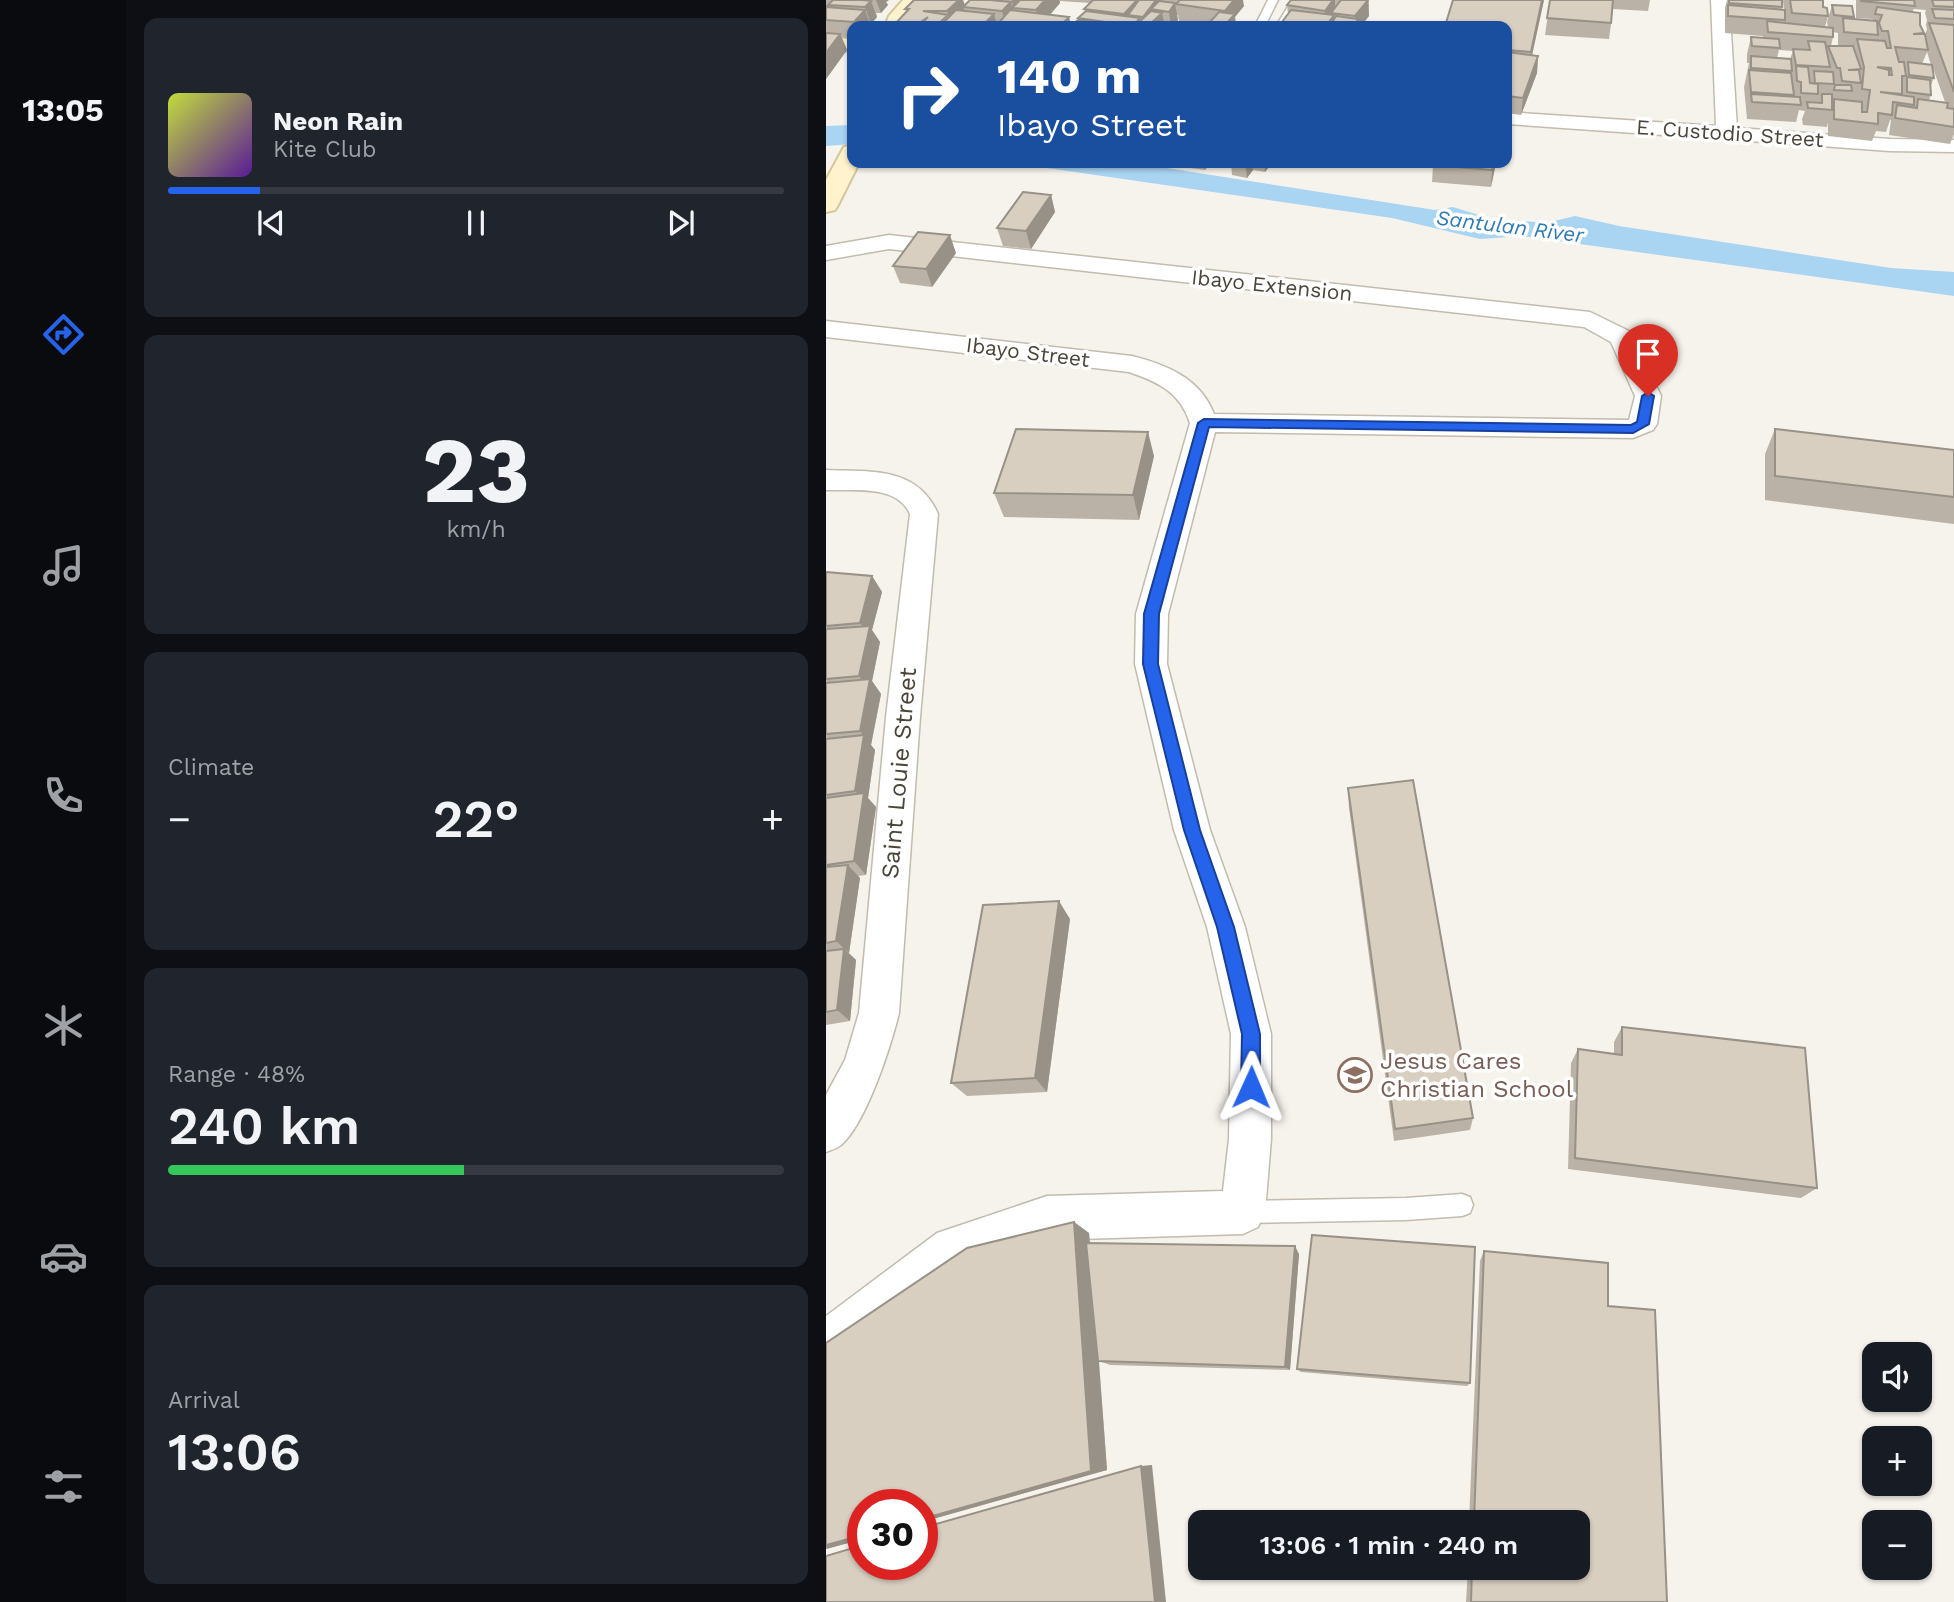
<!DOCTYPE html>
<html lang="en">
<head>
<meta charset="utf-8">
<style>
	:root { --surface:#171b24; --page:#20242c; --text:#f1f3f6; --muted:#9ea1a6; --line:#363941; --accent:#2563eb }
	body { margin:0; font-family:"Work Sans",sans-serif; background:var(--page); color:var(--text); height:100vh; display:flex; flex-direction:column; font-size:26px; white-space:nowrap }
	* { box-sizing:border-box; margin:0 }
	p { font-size:23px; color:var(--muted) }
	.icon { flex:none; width:38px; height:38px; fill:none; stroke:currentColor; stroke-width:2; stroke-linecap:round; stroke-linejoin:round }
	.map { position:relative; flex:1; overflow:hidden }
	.sheet { display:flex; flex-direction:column; gap:18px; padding:18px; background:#0d0f14; width:700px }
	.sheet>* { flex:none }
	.hud { position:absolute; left:21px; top:21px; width:665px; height:147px; border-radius:14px; box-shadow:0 2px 5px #0004; background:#1a4fa0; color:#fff; overflow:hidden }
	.tools { position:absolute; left:1036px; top:1342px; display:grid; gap:14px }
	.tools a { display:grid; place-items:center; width:70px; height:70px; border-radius:14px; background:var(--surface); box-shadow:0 2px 5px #0004; font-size:35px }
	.speed { position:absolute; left:21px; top:1489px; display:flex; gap:14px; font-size:35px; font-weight:700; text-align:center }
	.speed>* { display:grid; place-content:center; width:91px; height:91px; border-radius:50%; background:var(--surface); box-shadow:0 2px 5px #0004; line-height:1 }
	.speed .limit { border:10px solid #d22; background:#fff; color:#111 }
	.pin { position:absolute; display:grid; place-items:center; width:60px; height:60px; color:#fff; margin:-72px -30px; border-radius:50% 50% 50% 0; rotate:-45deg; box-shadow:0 0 7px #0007 }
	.pin .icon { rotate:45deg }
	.me { position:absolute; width:77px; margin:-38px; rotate:1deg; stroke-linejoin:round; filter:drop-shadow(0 0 5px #0008) }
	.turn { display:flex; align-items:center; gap:24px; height:147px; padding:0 35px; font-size:32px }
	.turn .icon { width:91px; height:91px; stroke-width:2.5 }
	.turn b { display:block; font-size:49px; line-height:60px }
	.big { font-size:52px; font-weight:600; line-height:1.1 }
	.sheet .widget { flex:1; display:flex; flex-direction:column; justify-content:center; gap:10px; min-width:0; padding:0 24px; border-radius:14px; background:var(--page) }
	.sheet .dial { align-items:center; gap:0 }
	.dial b { font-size:91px; line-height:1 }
	.song { display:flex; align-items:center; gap:21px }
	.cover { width:84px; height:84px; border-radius:10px; background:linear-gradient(135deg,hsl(70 70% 55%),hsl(270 70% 35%)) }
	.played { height:7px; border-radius:4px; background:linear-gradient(90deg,var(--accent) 15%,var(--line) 15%) }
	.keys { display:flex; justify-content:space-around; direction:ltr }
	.heat { display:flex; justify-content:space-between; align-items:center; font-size:38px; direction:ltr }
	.charge { height:10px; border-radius:5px; background:linear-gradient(90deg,#34c759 48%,var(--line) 0) }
	.trip { position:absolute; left:362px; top:1510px; width:402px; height:70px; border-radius:14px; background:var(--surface); box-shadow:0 2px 5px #0004; font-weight:600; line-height:70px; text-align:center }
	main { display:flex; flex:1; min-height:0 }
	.dock { display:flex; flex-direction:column; width:126px; justify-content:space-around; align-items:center; background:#090b0e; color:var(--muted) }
	.dock .icon { width:49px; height:49px }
	.dock .selected { color:var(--accent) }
	.dock b { font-size:32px; color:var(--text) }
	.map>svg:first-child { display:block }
	.water { fill:#a9d4f2 }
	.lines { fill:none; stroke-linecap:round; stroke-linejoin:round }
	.lane-casing { stroke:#c2bbae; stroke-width:3 }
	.street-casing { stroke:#c2bbae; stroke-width:3 }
	.secondary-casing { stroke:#d6c79b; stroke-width:4 }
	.lane { fill:#fff; fill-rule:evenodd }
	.street { fill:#fff; fill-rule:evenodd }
	.secondary { fill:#fff3cd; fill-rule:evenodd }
	.wall { fill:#bab2a6; fill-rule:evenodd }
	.shaded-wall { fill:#979187 }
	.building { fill:#d8cfc1; stroke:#979187; stroke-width:2; fill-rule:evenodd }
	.route { fill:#2563eb; stroke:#184099; stroke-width:2 }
	.labels { text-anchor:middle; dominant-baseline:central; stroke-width:7; stroke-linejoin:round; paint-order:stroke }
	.far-street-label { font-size:21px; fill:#4b4439; stroke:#fff }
	.far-water-label { font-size:21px; font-style:italic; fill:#2e7ab2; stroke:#fff }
	.street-label { font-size:24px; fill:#4b4439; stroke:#fff }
	.education-label { font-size:24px; fill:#785e54; stroke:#fff; text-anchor:start }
</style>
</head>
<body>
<main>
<nav class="dock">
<b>13:05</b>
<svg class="icon selected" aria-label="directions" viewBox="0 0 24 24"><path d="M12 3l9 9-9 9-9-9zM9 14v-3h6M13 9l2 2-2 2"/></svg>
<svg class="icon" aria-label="music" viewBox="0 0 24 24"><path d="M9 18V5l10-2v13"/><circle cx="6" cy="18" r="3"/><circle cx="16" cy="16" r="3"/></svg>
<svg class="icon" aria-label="phone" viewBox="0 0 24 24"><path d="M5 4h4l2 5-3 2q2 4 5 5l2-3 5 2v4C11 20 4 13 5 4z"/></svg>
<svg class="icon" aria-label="climate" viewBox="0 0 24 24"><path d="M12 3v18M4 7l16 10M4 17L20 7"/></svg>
<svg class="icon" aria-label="car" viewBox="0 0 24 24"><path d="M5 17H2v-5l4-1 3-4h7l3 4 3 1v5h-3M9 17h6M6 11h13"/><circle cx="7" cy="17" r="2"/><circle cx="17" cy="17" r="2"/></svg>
<svg class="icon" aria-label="filters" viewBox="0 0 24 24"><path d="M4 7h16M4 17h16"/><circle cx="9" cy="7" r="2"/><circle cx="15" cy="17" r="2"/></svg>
</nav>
<section class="sheet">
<div class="widget">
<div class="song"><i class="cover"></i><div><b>Neon Rain</b><p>Kite Club</p></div></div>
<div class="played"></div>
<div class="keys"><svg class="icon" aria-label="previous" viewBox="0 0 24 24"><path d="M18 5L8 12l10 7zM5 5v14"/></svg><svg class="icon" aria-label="pause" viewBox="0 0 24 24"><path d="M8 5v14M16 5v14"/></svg><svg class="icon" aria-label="next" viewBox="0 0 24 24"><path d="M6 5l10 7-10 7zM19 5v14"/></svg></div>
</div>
<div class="widget dial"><b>23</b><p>km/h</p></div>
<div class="widget"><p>Climate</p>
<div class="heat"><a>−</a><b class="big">22°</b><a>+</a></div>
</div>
<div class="widget"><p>Range · 48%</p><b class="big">240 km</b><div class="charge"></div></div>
<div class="widget"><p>Arrival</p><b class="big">13:06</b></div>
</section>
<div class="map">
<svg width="1128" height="1602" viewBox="0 0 1128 1602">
	<rect width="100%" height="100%" fill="#f6f3ec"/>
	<path class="water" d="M26 125V144L0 146V126Z
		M187 163H309L609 210 627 207 663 218 720 223 749 216 793 226 1065 268 1128 272V296L696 236 654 239 566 218Z"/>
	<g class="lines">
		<g class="lane-casing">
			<path id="lane" d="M442 0H452L439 26H429Z
				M466 0H476L460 26H450Z
				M636 1194 644 1197 647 1205 644 1213 636 1216 580 1220 417 1223 409 1220 406 1212 409 1204 417 1201 580 1198Z"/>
		</g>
		<g class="street-casing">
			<path id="street" d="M885 0H903L911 128 1064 139 1128 140V152L1064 151 681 124V112L890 126Z
				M63 235 764 312 805 332 835 396 831 424 827 430 807 438 389 432 342 614 341 664 384 830 419 927 445 1034V1139L439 1212 432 1227 417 1234 221 1240 140 1267 16 1361 0 1368V1316L111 1233 221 1196 397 1191 403 1139 405 1034 381 927 348 830 309 664 310 614 364 423C354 392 332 382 303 372L0 337V321L306 356C341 365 374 378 388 414L803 420 809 396 785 342 758 327 63 249 0 260V246Z
				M0 470C45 472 91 466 112 514L94 717 73 1013C65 1046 40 1124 15 1145 12 1148 5 1150 0 1152V1095L19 1060 33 1013 60 717 84 514C71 484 27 491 0 490Z"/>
		</g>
		<g class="secondary-casing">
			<path id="secondary" d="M77 0H98L82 18 79 26H59L63 16Z
				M0 38 26 39V51L0 50Z
				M26 145V163H33L12 205 9 210 0 212V180L18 147Z"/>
		</g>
		<use href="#lane" class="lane"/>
		<use href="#street" class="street"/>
		<use href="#secondary" class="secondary"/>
	</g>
	<path class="wall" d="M0 0H63L60 2 62 5 55 13H50L51 17 45 24V26H26V38L16 37 21 50 0 79Z
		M88 0H137L139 5 144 0H408L418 6 409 17 410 26H384V25L353 21 352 15H351L352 20 347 26H245L252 20V18L259 12 258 9 264 3 234 1V3L224 15 243 17 245 26H70L69 24 80 12 79 9Z
		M465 0H543V16L535 26 462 14 461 5Z
		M627 0H718L706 55 712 56 711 73 695 115 681 113V26Z
		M724 0H824L822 11 787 9 783 39 719 35Z
		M901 0H956V9L958 10 957 0H997V7L1002 16 999 27H1002L1001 22 1006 5 1028 17 1027 19 1046 21 1047 19 1030 18V0H1128V134L1124 144 1063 135 1065 120H1064L1060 132 1050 131 1046 141 1002 136V122L1001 127 977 125 976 119 979 111 973 110 970 122 921 119 918 87 923 63H921V54L925 37 937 38V36L899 33V8ZM1088 9 1100 10 1099 13 1101 20 1100 25 1101 29 1099 35 1097 34 1098 33 1086 12ZM1007 32 1012 33V46H1005L1007 37ZM953 50 967 51 964 59 951 58ZM1101 52 1105 65 1096 64ZM1107 68 1119 102 1103 100 1105 95V85L1108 78Z
		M357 163H384L379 170 357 167Z
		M405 163H446L439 172 427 170 421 178 406 175Z
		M670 163 665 187 606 182 607 165Z
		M225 195 229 212 205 249 177 246 171 228Z
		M130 253 106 287 74 283 67 266Z
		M949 429 1128 450V524L939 500V454Z
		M328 456 313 520 178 517 168 493Z
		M0 572 46 576 56 592 46 630 54 642 46 681 55 694 45 745 49 750 42 798 50 807 40 875 32 876 34 878 23 953 30 960 24 1021 0 1025Z
		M522 788 647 1118 644 1130 568 1141 523 808Z
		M244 919 221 1092 141 1096 125 1083Z
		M796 1027 991 1188 975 1198 742 1169 745 1063 752 1049 788 1054V1042Z
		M248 1222 263 1233 264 1243 473 1254 464 1370 284 1365 273 1361 281 1470 96 1522V1505H37V1539L0 1549Z
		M658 1251 782 1306 841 1602H640L642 1568H752V1522H643L654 1261Z
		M471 1369 644 1383 641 1386 475 1372Z"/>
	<path class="shaded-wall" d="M50 0H63L60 2 62 5 55 13Z
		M133 0H137L139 7H137L140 14 126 26 121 11Z
		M186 0H206L187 8Z
		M219 0H233L234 3 214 26 210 10Z
		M311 0H320L302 15 303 25H300L298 14Z
		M330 0H336L337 11 325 9 327 21 336 13 339 26H319L317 17Z
		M408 0H417L418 6 409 17 410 26H400L399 11Z
		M507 0H509V14L505 13V19L508 15V26H500L499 11Z
		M542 0 543 16 535 26H528L530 24 529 16Z
		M716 0H718L703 69 705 52Z
		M45 1 51 17 45 24 39 7Z
		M185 2 189 19 180 26 176 11Z
		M349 3 352 20 347 26H345L343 12Z
		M39 10 45 26H30L28 22Z
		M168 14 171 26H156Z
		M243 17 245 26H234Z
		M14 34 21 50 0 79V53Z
		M712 56 711 73 695 115 697 98Z
		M378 163H384L379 170Z
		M419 163H426L427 170 421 178Z
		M438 163H446L439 172Z
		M668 163H670L665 187 666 170Z
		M225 195 229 212 205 249 200 231Z
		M124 235 130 253 106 287 100 269Z
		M322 432 328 456 313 520 307 495Z
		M46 576 56 592 46 630 54 642 46 681 55 694 45 745 49 750 42 798 50 807 40 875 28 861 37 801 29 791 38 736 34 731 42 690 33 676 42 636 34 623Z
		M22 865 34 878 23 953 10 941Z
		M233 901 244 919 221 1092 209 1078Z
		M18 949 30 960 24 1021 11 1010Z
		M248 1222 263 1233 281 1470 96 1522V1519Z
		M469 1246 473 1254 464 1370 459 1367Z
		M326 1465 340 1602H329L315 1466Z
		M37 1535V1539L0 1549V1545Z"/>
	<path class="building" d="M7 0H36L45 1 39 7 2 5Z
		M88 0H133L121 11H97L122 15 110 26H93L102 17 89 26 69 24 83 9H79Z
		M144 0H164L185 2 176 11 137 7Z
		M194 0H219L210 10 186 8Z
		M267 0H311L298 14 258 9Z
		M313 0H330L317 17 302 15Z
		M354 0H408L399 11 350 4Z
		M465 0H507L499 11 461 5Z
		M515 0H542L529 16 505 13Z
		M627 0H716L705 52 681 50V26H619Z
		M724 0H787L785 23 721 18Z
		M903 0H956V7L903 3Z
		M964 0H997V7L1001 8 1002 16 966 13Z
		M1035 0H1088L1089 6 1035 1Z
		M1106 0H1128V7L1108 6Z
		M333 1 349 3 343 12 325 9Z
		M902 5 959 10V20L902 16Z
		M1006 5 1026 6 1028 17 1008 15Z
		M0 7 39 10 28 22 0 20Z
		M1051 7 1094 13V25L1098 33 1087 34H1099L1102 50 1069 47 1073 62H1078L1080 76H1076V94L1054 92 1088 97V105L1067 102 1066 115 1052 113V124L1008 119V99L1036 102V112H1041L1044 90 1036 89 1038 67 1031 39 1059 41 1061 48H1065L1062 31H1056L1053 23 1056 15 1049 14ZM1051 67 1065 68 1066 75H1063V70Z
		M1106 9 1128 10V19L1109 18Z
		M130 10 168 14 156 26H128L115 25Z
		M184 10 243 17 234 26H170Z
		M465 10 508 15 500 26H453Z
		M260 11 314 18 307 26 252 18Z
		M325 11 336 13 322 26H309Z
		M393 12 409 14 400 24 384 22Z
		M510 16 532 19 528 26H504Z
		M1017 18 1051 21 1052 35 1018 32Z
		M252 20 300 26H245Z
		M941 21 1007 28V37L942 32Z
		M1103 23 1128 25V92Z
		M0 33 14 34 0 53Z
		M925 37 953 39 954 48 926 46Z
		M982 41 999 42 1004 67 970 65 967 49 984 50Z
		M1002 46H1027L1035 69 1022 70H1033L1035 83 1016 81 1014 68H1011Z
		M681 52 712 56 697 98 681 96Z
		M925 56 965 59 966 71 925 68Z
		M1082 62 1106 65 1108 78 1083 75Z
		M970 66 982 67 984 83 992 84V94L975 93V82L971 81Z
		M923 70 965 73 968 95 925 92Z
		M988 71 1007 72 1008 84 989 83Z
		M1081 77 1104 80 1105 95 1081 92Z
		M1009 85H1025L1026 91 1008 90Z
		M925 94 974 97 975 105 926 102Z
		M996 94H1006V110L982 108 981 102 996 103Z
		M1092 99 1122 103 1121 108 1128 109V127L1069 118 1071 105 1091 108Z
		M607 163H668L666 170 607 165Z
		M197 192 225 195 200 231 171 228Z
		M92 232 124 235 100 269 67 266Z
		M190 429 322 432 307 495 168 493Z
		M949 429 1128 450V497L949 476Z
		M0 572 46 576 34 623 0 626Z
		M44 626 33 676 0 679V629Z
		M44 679 34 731 0 734V683Z
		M38 735 29 791 0 795V739Z
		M587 780 647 1118 569 1129 522 788Z
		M38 793 28 861 0 865V798Z
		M22 865 10 941 0 943V867Z
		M233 901 209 1078 125 1083 157 905Z
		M18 949 11 1010 0 1012V951Z
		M796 1027 979 1048 991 1188 749 1158 752 1049 796 1055Z
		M248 1222 265 1471 96 1519V1505H37V1535L0 1545V1343L141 1248Z
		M486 1235 649 1247 644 1383 471 1369Z
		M260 1243 469 1246 459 1367 272 1361Z
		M658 1251 782 1263V1306L829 1310 841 1602H645L646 1568H752V1522H648Z
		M315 1466 329 1602H0V1556L37 1545V1564H96V1528Z"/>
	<path class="route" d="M822 392 828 396 823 424 807 433 383 427 333 614 332 664 374 830 408 927 434 1034V1087L431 1093 425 1096 418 1093 415 1087 416 1034 391 927 358 830 317 664 318 614 372 423 378 419 805 425 811 422 816 396Z"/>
	<defs>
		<g id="school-ring" transform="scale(1.75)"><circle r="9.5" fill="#fff" stroke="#8d6e63" stroke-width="1.5"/><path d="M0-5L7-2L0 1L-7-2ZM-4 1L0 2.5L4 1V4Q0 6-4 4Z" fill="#8d6e63"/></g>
	</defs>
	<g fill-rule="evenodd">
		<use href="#school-ring" x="529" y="1075"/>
	</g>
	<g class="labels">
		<g class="far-street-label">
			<text transform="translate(904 133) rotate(4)">E. Custodio Street</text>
			<text transform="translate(446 285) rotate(6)">Ibayo Extension</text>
			<text transform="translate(202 352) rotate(7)">Ibayo Street</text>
		</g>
		<g class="far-water-label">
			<text transform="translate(684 226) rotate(7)">Santulan River</text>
		</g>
		<g class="street-label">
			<text transform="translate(73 773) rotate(-85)">Saint Louie Street</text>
		</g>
		<g class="education-label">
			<text x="554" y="1061">Jesus Cares<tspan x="554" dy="28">Christian School</tspan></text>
		</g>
	</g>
</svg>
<div class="tools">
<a><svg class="icon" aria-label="sound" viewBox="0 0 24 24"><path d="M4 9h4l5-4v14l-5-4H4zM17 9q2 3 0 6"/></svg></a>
<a>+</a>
<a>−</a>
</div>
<div class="speed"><div class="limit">30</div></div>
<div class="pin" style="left:822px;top:396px;background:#d93025"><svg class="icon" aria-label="arrive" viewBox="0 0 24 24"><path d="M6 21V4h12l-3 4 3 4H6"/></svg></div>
<svg class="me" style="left:425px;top:1087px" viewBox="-20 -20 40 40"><path d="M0-17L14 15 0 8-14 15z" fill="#2563eb" stroke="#fff" stroke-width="4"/></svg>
<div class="trip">13:06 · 1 min · 240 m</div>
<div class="hud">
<div class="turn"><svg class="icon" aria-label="right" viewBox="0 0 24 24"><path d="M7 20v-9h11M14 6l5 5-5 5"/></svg><div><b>140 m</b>Ibayo Street</div></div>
</div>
</div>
</main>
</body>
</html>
